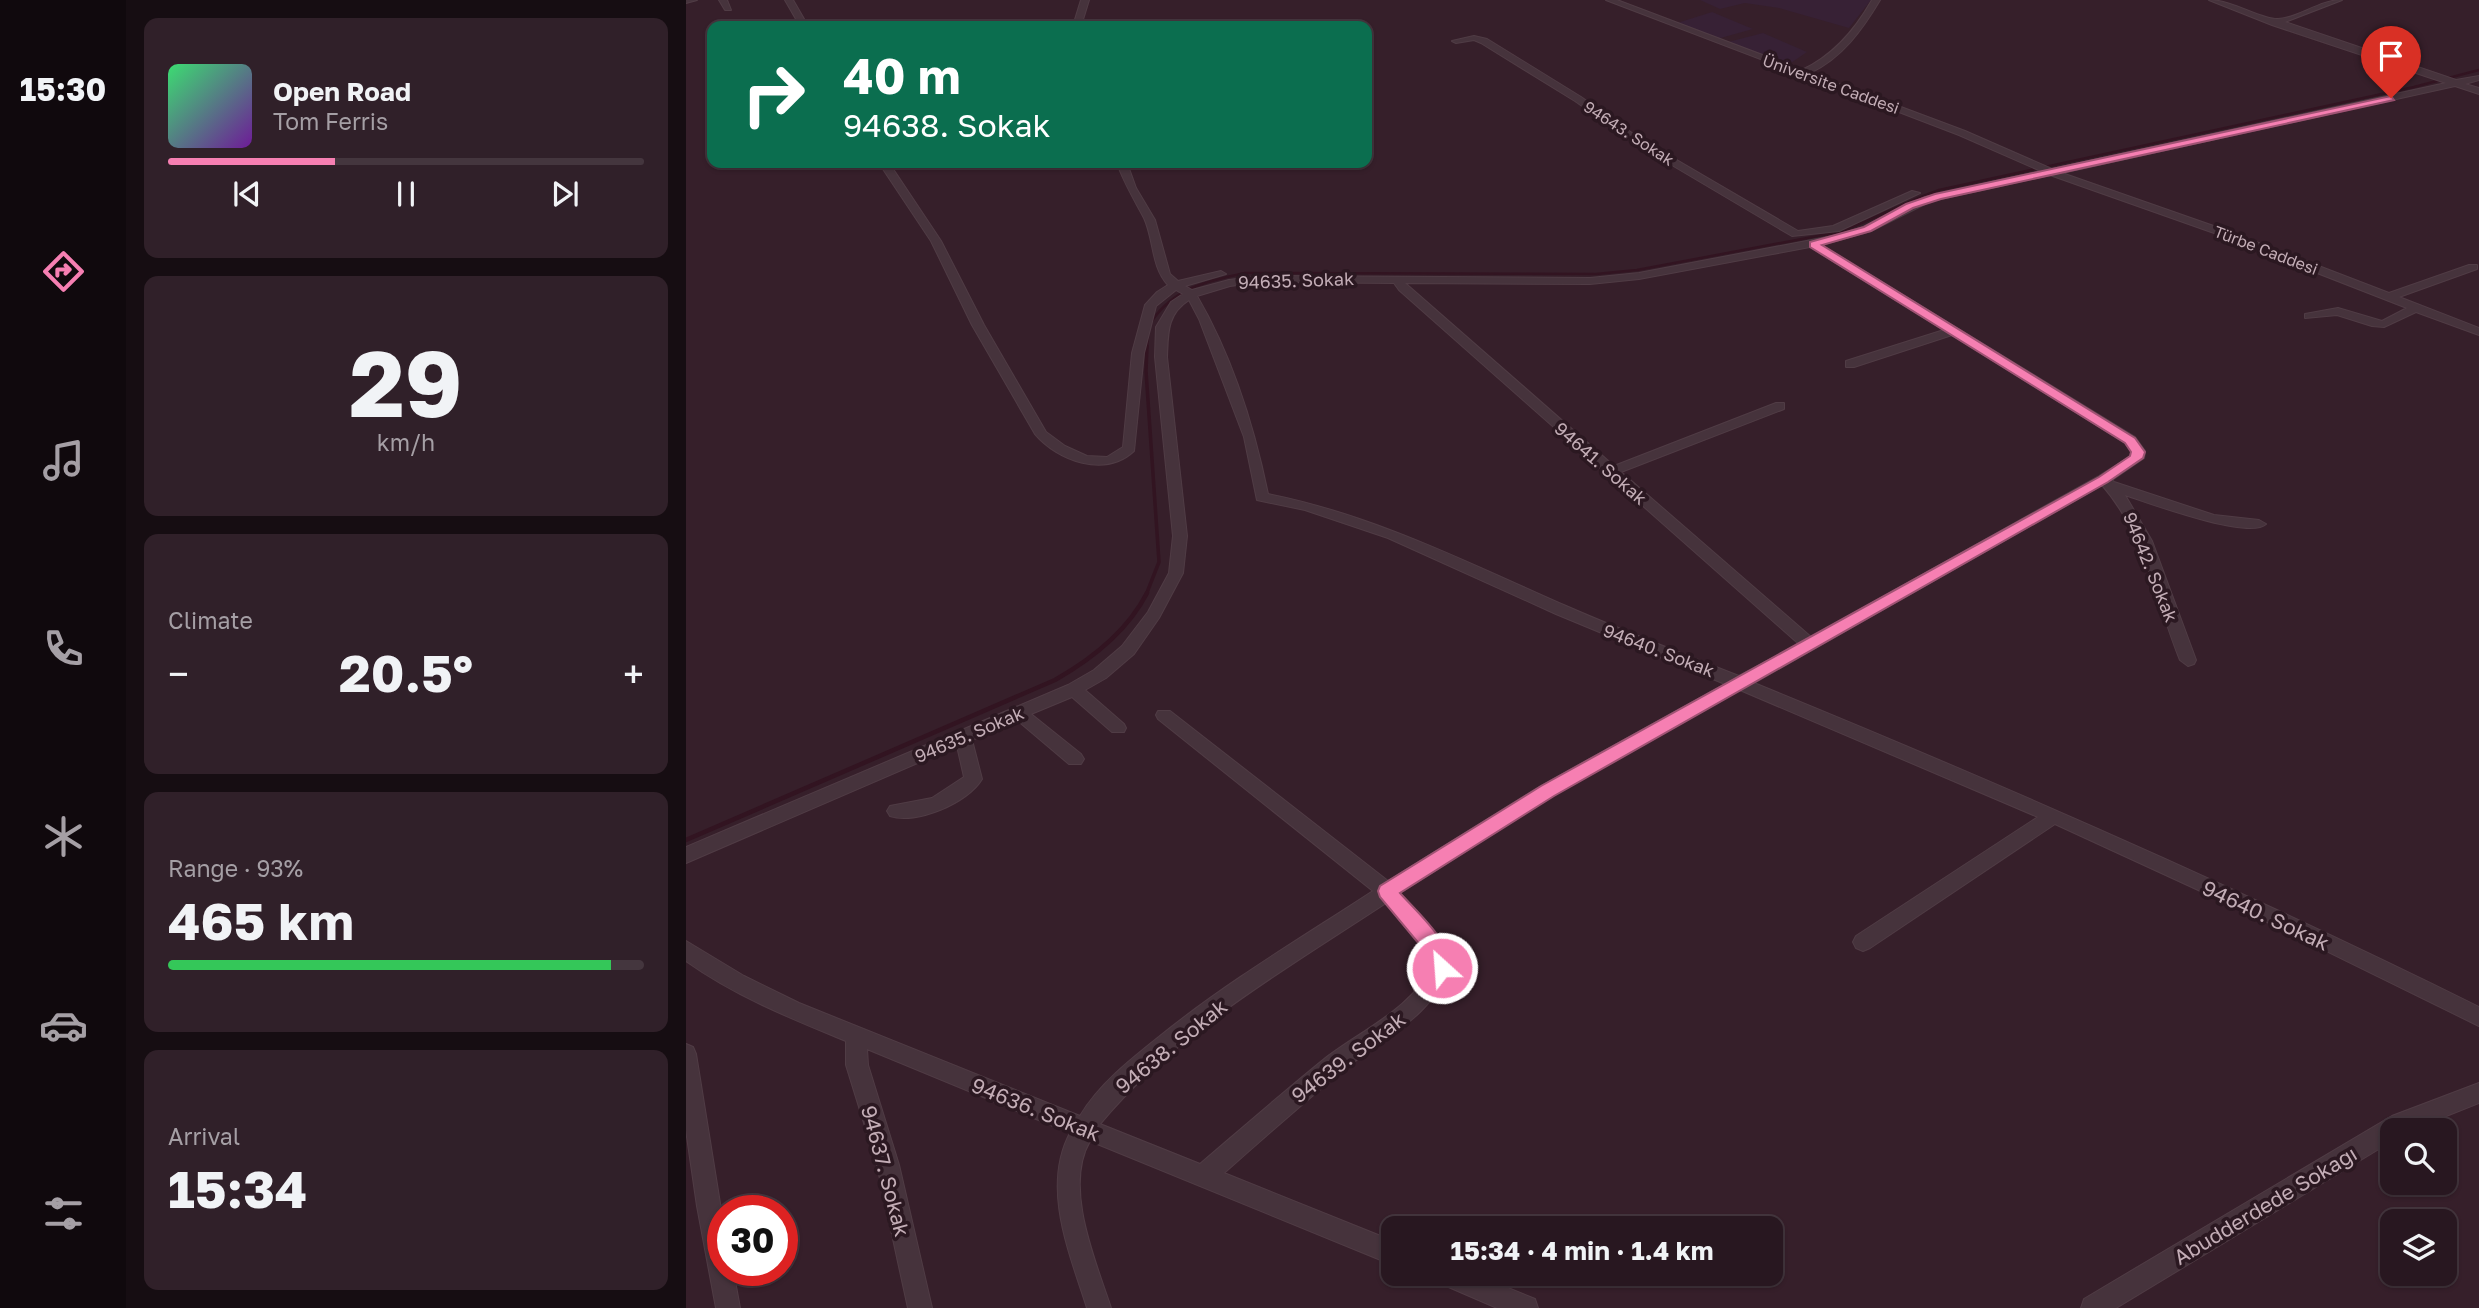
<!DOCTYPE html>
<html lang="en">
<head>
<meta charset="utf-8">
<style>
	:root { --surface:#281720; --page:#302029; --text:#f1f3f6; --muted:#a59fa5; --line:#44363e; --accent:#f67fb2 }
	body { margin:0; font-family:"Golos Text",sans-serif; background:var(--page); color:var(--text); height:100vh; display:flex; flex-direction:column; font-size:26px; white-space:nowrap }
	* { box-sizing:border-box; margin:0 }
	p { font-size:23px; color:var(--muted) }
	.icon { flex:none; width:38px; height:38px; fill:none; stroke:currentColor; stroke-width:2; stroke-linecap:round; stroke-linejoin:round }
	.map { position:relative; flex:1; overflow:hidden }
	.side { display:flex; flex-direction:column; gap:18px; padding:18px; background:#160d12; width:560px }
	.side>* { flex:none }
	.guide { position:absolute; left:21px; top:21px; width:665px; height:147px; border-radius:14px; box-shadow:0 2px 5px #0004,0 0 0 2px var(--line); background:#0b6e4f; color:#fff; overflow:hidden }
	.fabs { position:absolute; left:1694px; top:1118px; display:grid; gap:14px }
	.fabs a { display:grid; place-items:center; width:77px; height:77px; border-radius:14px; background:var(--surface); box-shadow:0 2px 5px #0004,0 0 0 2px var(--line); font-size:35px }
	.speed { position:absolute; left:21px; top:1195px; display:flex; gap:14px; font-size:35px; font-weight:700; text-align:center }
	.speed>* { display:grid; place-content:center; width:91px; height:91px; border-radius:50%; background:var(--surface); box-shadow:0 2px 5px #0004,0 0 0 2px var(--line); line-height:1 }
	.speed .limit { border:10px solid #d22; background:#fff; color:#111 }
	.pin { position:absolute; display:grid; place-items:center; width:60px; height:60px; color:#fff; margin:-72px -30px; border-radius:50% 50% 50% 0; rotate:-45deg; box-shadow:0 0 7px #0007 }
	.pin .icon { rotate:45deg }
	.me { position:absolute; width:77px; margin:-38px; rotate:334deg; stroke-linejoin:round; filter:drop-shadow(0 0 5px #0008) }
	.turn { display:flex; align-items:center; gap:24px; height:147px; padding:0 21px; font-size:32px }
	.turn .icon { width:91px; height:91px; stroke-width:2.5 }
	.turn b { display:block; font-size:49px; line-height:60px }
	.big { font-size:52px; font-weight:700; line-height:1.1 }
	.side .tile { flex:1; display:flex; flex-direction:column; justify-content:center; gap:10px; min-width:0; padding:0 24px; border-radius:14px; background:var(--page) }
	.side .dial { align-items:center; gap:0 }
	.dial b { font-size:91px; line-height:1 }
	.song { display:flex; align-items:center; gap:21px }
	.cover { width:84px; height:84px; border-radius:10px; background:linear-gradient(135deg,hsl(140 70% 55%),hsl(280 70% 35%)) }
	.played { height:7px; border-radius:4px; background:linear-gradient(90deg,var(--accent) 35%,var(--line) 35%) }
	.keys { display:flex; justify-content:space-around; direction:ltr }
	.heat { display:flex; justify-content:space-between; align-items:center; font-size:38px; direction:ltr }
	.charge { height:10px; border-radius:5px; background:linear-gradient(90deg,#34c759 93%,var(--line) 0) }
	.trip { position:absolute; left:695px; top:1216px; width:402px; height:70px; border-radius:14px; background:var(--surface); box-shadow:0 2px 5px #0004,0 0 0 2px var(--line); font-weight:700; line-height:70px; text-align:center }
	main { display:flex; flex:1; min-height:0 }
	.tabs { display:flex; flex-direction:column; width:126px; justify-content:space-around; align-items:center; background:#10090d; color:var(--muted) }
	.tabs .icon { width:49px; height:49px }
	.tabs .active { color:var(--accent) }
	.tabs b { font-size:32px; color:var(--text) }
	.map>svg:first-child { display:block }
	.green { fill:#372135 }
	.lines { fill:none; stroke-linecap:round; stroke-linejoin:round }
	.stream-far2 { stroke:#321421; stroke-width:2.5 }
	.stream-far1 { stroke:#321421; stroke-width:3.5 }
	.stream { stroke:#321421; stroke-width:4.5 }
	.minor-casing { stroke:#503c45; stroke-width:2 }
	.minor { fill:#46333c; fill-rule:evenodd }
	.route { fill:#f67fb2; stroke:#a05374; stroke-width:2 }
	.labels { text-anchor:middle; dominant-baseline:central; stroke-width:7; stroke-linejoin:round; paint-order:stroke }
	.far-street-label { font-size:16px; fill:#c3adb6; stroke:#2b1821 }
	.street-label { font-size:18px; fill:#c3adb6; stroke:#2b1821 }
	.near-street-label { font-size:21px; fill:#c3adb6; stroke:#2b1821 }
</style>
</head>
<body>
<main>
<nav class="tabs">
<b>15:30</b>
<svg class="icon active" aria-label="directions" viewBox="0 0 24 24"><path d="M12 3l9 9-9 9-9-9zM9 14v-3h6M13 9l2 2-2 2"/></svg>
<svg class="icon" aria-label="music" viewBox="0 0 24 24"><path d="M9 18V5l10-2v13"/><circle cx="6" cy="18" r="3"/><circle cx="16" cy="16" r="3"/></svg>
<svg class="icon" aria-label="phone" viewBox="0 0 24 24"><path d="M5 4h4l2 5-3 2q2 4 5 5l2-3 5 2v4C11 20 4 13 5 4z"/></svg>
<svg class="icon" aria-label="climate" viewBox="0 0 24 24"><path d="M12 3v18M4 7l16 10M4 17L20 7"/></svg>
<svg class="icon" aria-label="car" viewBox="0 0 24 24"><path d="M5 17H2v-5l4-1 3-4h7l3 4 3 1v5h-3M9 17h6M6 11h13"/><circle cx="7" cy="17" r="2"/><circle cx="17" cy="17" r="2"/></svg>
<svg class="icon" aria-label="filters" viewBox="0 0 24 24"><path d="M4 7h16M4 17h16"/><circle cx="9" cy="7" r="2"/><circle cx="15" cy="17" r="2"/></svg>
</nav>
<section class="side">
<div class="tile">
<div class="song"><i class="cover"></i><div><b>Open Road</b><p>Tom Ferris</p></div></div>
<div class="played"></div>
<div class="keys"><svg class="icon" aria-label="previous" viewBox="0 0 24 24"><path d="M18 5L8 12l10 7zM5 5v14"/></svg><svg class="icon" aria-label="pause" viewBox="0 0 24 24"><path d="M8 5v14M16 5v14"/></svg><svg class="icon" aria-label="next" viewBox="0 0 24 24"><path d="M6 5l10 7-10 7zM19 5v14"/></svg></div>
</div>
<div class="tile dial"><b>29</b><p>km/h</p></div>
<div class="tile"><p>Climate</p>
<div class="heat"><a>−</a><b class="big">20.5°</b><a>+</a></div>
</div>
<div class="tile"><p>Range · 93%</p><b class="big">465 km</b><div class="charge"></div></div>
<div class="tile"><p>Arrival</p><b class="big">15:34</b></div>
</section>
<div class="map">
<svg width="1793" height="1308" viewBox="0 0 1793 1308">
	<rect width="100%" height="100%" fill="#361f2a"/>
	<path class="green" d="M1014 0H1185L1163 28 1093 8 1059 3 1034 9Z
		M1026 12 1067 29 1031 39 988 24Z
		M1077 33 1121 52 1102 65 1042 42Z"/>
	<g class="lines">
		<path class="stream-far2" d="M465 322C488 288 521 281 559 273L910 274 951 270 1153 232C1187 220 1219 202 1253 190L1728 87 1793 70
			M461 348 462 334"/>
		<path class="stream-far1" d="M460 595 473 562 460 371 461 346"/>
		<path class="stream" d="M0 840 369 680C406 659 441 632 461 593"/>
		<g class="minor-casing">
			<path id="minor" d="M0 0H11L0 3Z
				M33 0H41L45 10H39Z
				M99 0H107L122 26H114Z
				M395 0H403L395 26H387Z
				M920 0H931L1116 70C1148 55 1169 30 1186 0H1194C1176 30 1156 58 1124 73L1279 131 1366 169 1760 83 1586 25 1523 0C1546 0 1576 20 1592 19 1613 18 1633 0 1656 0L1599 22 1770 80 1793 76V80L1779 84 1793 88V94L1769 86 1376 173 1539 230 1703 293 1783 265H1791V269L1713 297 1793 328V335L1730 312 1698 327 1686 326 1651 315 1619 318V314L1652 308 1696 321 1721 308 1531 234 1364 175 1245 201 1185 231 1135 245 1449 437 1459 451 1458 458 1426 480 1428 482 1528 515 1573 520 1580 524C1563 540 1463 503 1439 495L1466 541 1510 660 1508 664 1502 666 1494 660C1470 601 1459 534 1416 485L1068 683C1313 783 1555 889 1793 1007V1026L1571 917 1369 824 1184 948 1177 951 1170 948 1167 942 1170 936 1352 817 1054 690 865 797 714 893C733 914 755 935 767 961 747 1019 695 1038 651 1075 613 1107 575 1140 538 1173L707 1241V1265L404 1141C377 1187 410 1262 425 1308H401C384 1254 355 1188 384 1133L181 1049 182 1065 213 1165 246 1308H222L191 1165 160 1065V1041C104 1018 49 996 0 961V941L58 976 113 1003 394 1116C413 1084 445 1059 474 1036 541 982 615 938 687 891L472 719 470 715 472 711H484L702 881 853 787 1039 684 870 614 702 538 619 510 571 500 558 437 513 319 503 300C481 314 482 333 481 357L501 536 497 573 473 618 448 654 420 678 399 690 438 724 440 728 438 732H426L386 697 345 714 395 754 398 759 395 764H383L331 720 286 740 296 779C282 803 230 825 204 816L201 811 204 806 246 798 278 777 271 746 0 863V847L382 685 408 670 436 646 462 612 483 573 487 536 469 357 470 327 485 302 497 294 490 290 470 306 458 353 448 451C419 478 372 461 349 434L286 325 245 241 193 163H203L255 241 298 325 360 432 379 446 401 456 421 457 437 447 446 353 459 305 471 292 482 285C465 267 468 239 458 218 448 199 438 183 431 163H441L450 188 469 220 484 274 492 281 535 271 540 274 499 286 506 290 543 280 574 276 904 278 953 273 1152 235 1177 227 1239 197 1355 171 1273 135ZM1124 247 1258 330 1160 361V367H1168L1266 335 1439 443 1445 451V456L1413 476 1125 637 935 472 1098 409V403H1090L928 466 719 283 904 284 953 279ZM574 282 708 283 713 290 1113 644 1053 676C995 653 937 631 880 606 782 563 688 515 582 494 568 426 546 356 511 296L544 286ZM700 903 747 962C730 1008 673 1031 637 1060 595 1094 555 1129 514 1164L414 1124C491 1031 600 969 700 903Z
				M788 36 801 39 895 97 953 138 1112 231 1147 226 1226 191 1234 193 1153 231 1106 236 947 142 889 101 795 43 788 40 770 43 766 41Z
				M0 1044 7 1047 10 1054 37 1222V1270H47L54 1308H30L11 1206 0 1130Z
				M1793 1083V1103L1725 1130H1706V1141L1430 1308H1395L1398 1299 1706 1116Z
				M747 1274H788L849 1299 852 1308H811L751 1282Z"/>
		</g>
		<use href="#minor" class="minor"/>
	</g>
	<path class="route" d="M1705 96 1708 100 1255 199 1227 208 1185 231 1136 245 1449 438 1459 452 1457 458 1422 482 868 796 714 893C730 911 774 950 763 974L756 977 749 974 745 958 694 897 692 891 694 886 855 786 1413 477 1444 456 1445 452 1439 443 1124 247V242L1178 227 1220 204 1249 194Z"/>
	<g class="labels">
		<g class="far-street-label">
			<text transform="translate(1145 84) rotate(20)">Üniversite Caddesi</text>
			<text transform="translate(943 133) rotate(33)">94643. Sokak</text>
			<text transform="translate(1580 250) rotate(21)">Türbe Caddesi</text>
		</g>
		<g class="street-label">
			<text transform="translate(610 280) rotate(-2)">94635. Sokak</text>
			<text transform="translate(915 463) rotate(41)">94641. Sokak</text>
			<text transform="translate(1465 567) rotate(68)">94642. Sokak</text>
			<text transform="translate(973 650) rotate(21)">94640. Sokak</text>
			<text transform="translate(283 734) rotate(-23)">94635. Sokak</text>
		</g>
		<g class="near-street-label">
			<text transform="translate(1580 915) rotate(25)">94640. Sokak</text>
			<text transform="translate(485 1046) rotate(-39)">94638. Sokak</text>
			<text transform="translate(662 1057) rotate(-37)">94639. Sokak</text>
			<text transform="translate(350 1109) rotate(22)">94636. Sokak</text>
			<text transform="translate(200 1171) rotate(75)">94637. Sokak</text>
			<text transform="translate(1579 1205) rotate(-31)">Abudderdede Sokağı</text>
		</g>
	</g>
</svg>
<div class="fabs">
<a><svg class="icon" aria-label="search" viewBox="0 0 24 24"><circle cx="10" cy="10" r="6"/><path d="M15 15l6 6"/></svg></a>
<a><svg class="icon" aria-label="layers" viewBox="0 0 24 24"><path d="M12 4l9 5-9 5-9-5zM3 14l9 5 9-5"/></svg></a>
</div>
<div class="speed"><div class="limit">30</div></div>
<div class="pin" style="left:1705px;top:98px;background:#d93025"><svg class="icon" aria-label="arrive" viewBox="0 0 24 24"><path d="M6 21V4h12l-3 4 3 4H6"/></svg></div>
<svg class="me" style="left:756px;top:968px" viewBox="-20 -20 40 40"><circle r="17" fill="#f67fb2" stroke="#fff" stroke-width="3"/><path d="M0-11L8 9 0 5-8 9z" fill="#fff"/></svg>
<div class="trip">15:34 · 4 min · 1.4 km</div>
<div class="guide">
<div class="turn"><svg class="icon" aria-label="right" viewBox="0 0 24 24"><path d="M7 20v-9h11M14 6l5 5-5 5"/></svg><div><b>40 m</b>94638. Sokak</div></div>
</div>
</div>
</main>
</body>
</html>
